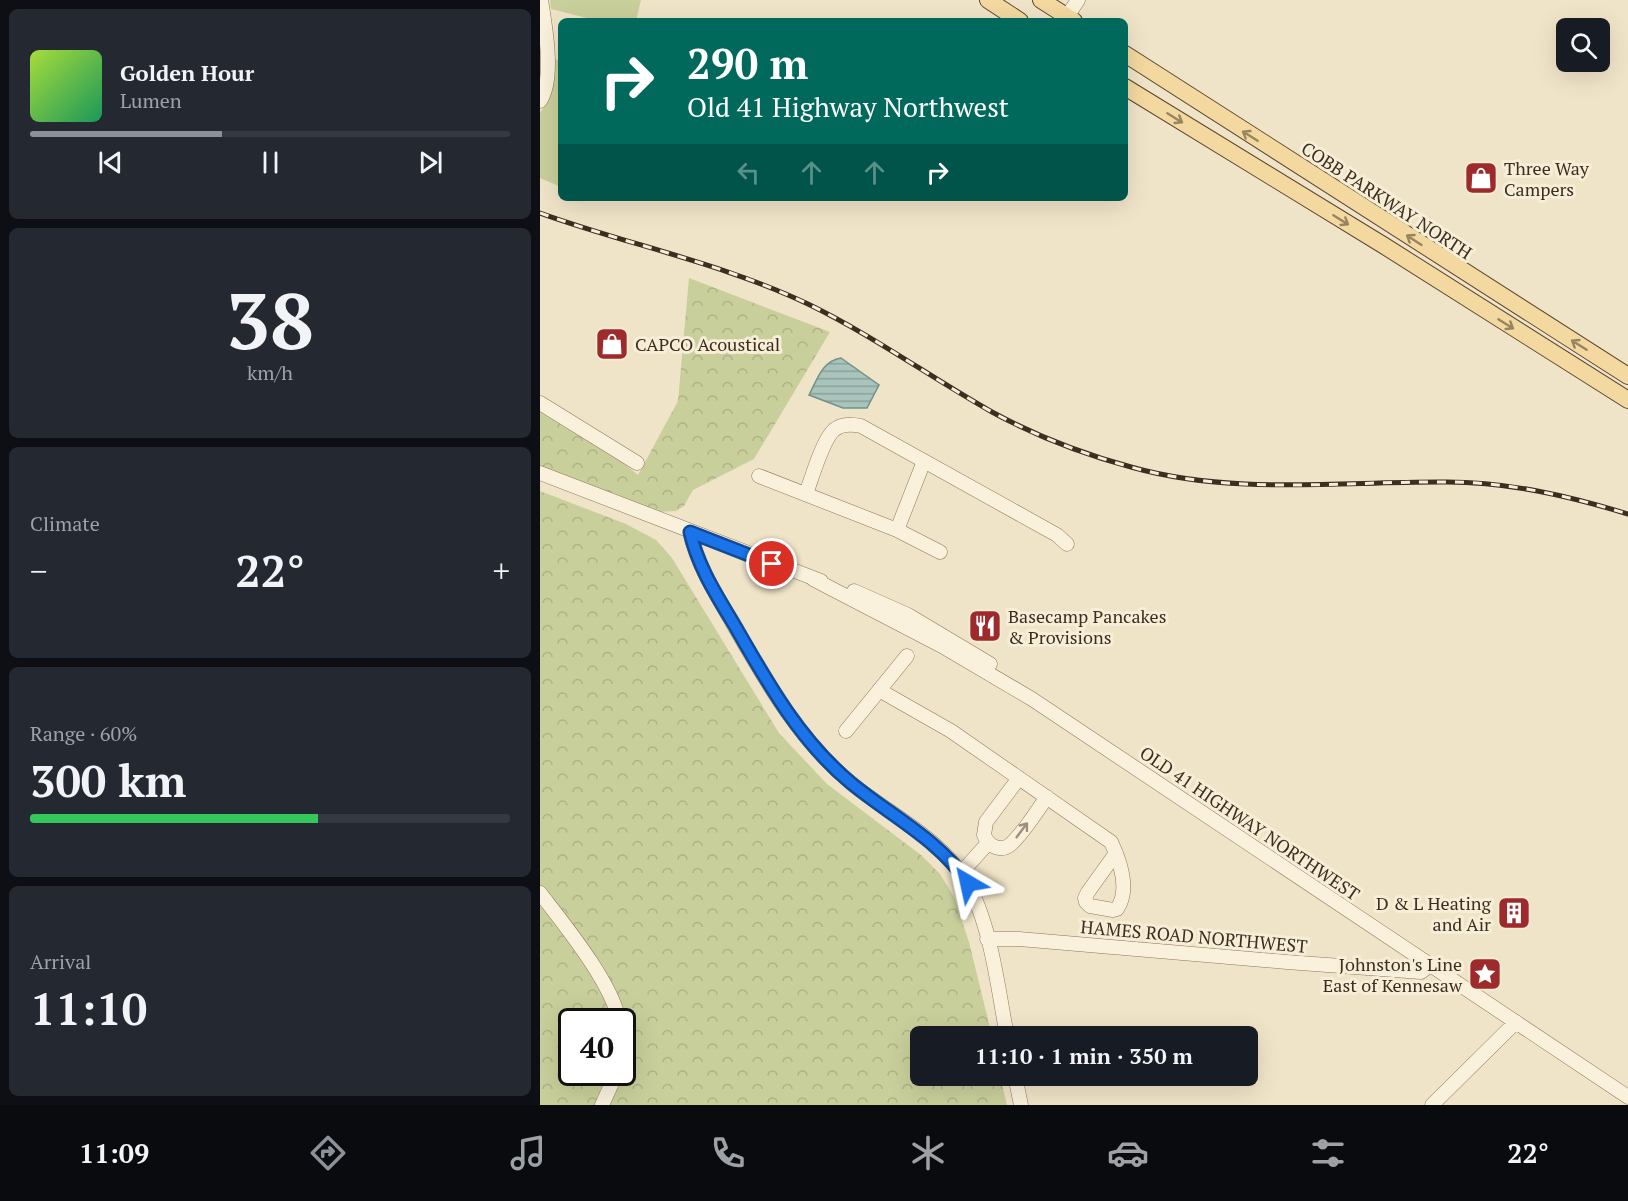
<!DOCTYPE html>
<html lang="en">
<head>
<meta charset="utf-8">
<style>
	:root { --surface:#171b24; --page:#242831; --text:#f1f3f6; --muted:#9ea1a6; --line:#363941; --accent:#8c9099 }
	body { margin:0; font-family:"PT Serif",serif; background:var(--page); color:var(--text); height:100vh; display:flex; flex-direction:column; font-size:22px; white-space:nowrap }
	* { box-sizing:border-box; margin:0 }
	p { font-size:20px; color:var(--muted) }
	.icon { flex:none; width:33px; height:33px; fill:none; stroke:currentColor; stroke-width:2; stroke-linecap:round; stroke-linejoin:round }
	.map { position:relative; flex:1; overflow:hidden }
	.details { display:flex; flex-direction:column; gap:9px; padding:9px; background:#0d0f14; width:540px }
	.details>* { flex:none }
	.hud { position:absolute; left:18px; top:18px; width:570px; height:183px; border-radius:9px; box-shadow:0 6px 24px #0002; background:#00695c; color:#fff; overflow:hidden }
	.fabs { position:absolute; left:1016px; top:18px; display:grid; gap:12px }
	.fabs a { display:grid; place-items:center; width:54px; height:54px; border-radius:9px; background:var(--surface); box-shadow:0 6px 24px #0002; font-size:30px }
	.speed { position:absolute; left:18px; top:1008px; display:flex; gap:12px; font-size:30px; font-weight:700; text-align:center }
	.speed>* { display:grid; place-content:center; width:78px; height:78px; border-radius:50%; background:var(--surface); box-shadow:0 6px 24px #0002; line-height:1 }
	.speed .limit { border:3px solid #111; border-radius:9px; background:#fff; color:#111 }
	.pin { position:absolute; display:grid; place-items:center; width:51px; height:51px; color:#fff; margin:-26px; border:3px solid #fff; border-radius:50%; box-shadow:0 2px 6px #0007 }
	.me { position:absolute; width:66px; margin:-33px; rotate:324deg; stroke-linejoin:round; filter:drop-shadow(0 0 4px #0008) }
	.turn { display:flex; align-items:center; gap:21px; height:126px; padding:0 30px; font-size:27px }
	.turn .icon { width:78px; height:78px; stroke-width:2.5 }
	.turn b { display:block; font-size:42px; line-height:51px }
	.lanes { display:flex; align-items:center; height:57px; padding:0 30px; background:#0003; justify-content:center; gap:30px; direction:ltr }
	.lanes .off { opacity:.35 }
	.big { font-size:45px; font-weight:600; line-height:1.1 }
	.details .widget { flex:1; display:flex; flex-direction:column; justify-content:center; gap:9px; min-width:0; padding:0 21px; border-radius:9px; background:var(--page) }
	.details .dial { align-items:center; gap:0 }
	.dial b { font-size:78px; line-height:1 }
	.song { display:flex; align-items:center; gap:18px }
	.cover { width:72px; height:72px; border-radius:9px; background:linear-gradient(135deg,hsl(80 70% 55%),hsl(150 70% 35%)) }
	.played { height:6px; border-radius:3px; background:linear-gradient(90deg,var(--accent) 40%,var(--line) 40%) }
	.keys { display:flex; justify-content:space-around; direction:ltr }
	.heat { display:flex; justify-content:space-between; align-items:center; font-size:33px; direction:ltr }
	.charge { height:9px; border-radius:4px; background:linear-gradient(90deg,#34c759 60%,var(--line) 0) }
	.trip { position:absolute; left:370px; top:1026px; width:348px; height:60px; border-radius:9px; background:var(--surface); box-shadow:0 6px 24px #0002; font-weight:600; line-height:60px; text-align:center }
	.dock { display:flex; height:96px; justify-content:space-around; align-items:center; background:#090b0e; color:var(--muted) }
	.dock .icon { width:42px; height:42px }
	.dock .current { color:var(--accent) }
	.dock b { font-size:27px; color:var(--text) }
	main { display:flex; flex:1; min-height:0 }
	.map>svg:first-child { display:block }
	.grass { fill:#c9cf9b }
	.forest { fill:url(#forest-crowns); fill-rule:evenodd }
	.water { fill:url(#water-rules); stroke:#6f938a; stroke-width:1.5 }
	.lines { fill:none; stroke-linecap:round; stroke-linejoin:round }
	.minor-casing { stroke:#8d765c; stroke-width:15 }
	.major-casing { stroke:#5b4430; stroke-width:18 }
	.minor { stroke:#faf1dc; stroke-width:14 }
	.major { stroke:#f3d9a0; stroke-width:16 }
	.rail-casing { stroke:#3d2e20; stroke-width:5 }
	.rail { stroke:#f7eed8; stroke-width:3; stroke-dasharray:9; stroke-linecap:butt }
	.oneway { stroke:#988460 }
	.oneway2 { stroke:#9c907e }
	.route-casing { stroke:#114b97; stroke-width:15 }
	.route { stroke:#1a73e8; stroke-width:10 }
	.labels { text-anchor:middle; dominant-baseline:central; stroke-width:6; stroke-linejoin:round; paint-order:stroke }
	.poi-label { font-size:18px; fill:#3d2e20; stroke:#f7eed8; text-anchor:start }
	.street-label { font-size:18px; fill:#3d2e20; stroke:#f7eed8 }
</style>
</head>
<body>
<main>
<section class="details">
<div class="widget">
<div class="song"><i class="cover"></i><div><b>Golden Hour</b><p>Lumen</p></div></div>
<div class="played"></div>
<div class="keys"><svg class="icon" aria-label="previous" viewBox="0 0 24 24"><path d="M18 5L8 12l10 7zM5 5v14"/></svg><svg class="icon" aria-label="pause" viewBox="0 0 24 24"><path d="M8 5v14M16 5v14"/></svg><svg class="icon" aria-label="next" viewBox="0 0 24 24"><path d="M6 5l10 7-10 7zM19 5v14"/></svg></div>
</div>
<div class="widget dial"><b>38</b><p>km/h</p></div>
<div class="widget"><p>Climate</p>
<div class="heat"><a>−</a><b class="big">22°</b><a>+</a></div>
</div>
<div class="widget"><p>Range · 60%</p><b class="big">300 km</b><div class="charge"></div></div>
<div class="widget"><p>Arrival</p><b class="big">11:10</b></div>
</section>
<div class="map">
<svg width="1088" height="1105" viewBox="0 0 1088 1105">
	<defs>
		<pattern id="forest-crowns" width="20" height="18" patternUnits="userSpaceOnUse" patternTransform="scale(1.5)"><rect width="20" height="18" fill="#c9cf9b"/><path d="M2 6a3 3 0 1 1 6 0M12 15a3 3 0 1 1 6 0" fill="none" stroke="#aeb285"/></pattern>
		<pattern id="water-rules" width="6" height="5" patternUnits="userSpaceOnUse" patternTransform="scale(1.5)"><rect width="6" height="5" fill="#a9c4bc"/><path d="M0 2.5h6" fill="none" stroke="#8ba098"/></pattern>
	</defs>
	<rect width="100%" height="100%" fill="#f0e4c8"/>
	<path class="grass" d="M10 0H101L96 21H59L11 9Z
		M15 59 21 61V187L0 178V113L9 99Z"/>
	<path class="forest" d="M149 278 290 332 214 459 153 490 144 506 136 511 116 512 0 467V408L80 460 98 475 138 401Z
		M0 491 86 524 116 540 132 558 239 733 287 784 381 855 400 874 414 897 429 942 452 1036H381V1076H460L467 1105H0ZM32 1022H82V1072H32Z"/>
	<path class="water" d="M301 358 339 385 327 408H303L269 395C277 380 282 361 301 358Z"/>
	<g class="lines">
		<g class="minor-casing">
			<path id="minor" d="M524 21 538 0
				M0 101C15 78 5 26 1 0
				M0 403 97 463
				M0 473 281 581
				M219 476 357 530 400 552
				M266 494C271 480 283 439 294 430 302 423 312 424 321 426L517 535 527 544
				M357 530 384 461
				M150 532C158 567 175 592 192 622 225 680 259 740 311 783 350 815 401 838 427 883 451 924 458 989 467 1036
				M273 579 402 646 492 699 1088 1097
				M314 591 368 615 450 664
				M339 690 411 731 571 842C580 861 590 890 577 909L573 910 550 906 546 902 545 898 548 892 576 853
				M306 731 367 656
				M479 778 446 822 444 835C448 846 461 853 471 844 485 831 496 812 507 797
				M421 873 448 843
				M0 893C23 923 74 985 79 1022
				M447 939H479L747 962 881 972 890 965
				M475 1076 481 1105
				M62 1105 77 1072
				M892 1105 976 1022"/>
		</g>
		<g class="major-casing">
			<path id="major" d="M448 0 480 21
				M501 0 534 21
				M585 54 1088 376
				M585 87 843 245 1088 400"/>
		</g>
		<use href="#minor" class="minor"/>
		<use href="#major" class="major"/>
		<g class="rail-casing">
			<path id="rail" d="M0 213C89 245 182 263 268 304 332 335 390 377 452 412 496 436 543 454 591 467 694 496 801 481 907 482 969 482 1029 496 1088 514"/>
		</g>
		<use href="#rail" class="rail"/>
	</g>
	<defs><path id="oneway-shaft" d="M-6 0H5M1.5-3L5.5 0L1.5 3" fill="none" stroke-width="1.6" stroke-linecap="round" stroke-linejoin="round" transform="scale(1.5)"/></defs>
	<g class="oneway">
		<use href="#oneway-shaft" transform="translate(635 118) rotate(32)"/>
		<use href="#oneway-shaft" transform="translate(710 136) rotate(-148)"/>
		<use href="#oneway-shaft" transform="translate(801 220) rotate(32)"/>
		<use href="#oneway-shaft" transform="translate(874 240) rotate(-147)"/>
		<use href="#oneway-shaft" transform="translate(966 324) rotate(32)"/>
		<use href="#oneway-shaft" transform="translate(1039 345) rotate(-148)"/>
	</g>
	<use class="oneway2" href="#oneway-shaft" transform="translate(482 830) rotate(-53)"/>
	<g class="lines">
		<g class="route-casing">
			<path id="route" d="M232 564 150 532C158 567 177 596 195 626 227 682 260 741 311 783 351 816 398 839 428 883"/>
		</g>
		<use href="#route" class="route"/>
	</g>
	<defs>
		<g id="shop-square" transform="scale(1.725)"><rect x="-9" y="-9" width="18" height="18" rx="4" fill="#9e2a2b" stroke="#f7eed8"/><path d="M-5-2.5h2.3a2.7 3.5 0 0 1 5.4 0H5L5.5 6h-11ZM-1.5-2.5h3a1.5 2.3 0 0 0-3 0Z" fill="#fff"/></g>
		<g id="restaurant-square" transform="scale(1.725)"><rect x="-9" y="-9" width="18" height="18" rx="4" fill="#9e2a2b" stroke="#f7eed8"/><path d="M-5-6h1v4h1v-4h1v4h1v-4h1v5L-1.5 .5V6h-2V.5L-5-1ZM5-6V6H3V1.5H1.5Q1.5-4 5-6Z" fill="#fff"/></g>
		<g id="building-square" transform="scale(1.725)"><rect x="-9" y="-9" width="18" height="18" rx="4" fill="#9e2a2b" stroke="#f7eed8"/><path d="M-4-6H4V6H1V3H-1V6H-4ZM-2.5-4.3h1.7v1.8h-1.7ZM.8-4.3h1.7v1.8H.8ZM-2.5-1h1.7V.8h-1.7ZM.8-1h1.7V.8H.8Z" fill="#fff"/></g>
		<g id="sight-square" transform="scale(1.725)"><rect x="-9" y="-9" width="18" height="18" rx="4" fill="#9e2a2b" stroke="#f7eed8"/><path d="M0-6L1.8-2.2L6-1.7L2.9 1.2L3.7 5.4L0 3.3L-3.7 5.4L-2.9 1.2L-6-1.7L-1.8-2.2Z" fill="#fff"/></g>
	</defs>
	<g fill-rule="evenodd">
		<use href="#shop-square" x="941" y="178"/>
		<use href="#shop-square" x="72" y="344"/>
		<use href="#restaurant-square" x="445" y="626"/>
		<use href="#building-square" x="974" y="913"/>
		<use href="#sight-square" x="945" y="974"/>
	</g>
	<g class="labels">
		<g class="poi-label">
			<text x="964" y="168">Three Way<tspan x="964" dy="21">Campers</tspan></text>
			<text x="95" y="344">CAPCO Acoustical</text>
			<text x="468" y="616">Basecamp Pancakes<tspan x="468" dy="21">&amp; Provisions</tspan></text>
			<text x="951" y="903" text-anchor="end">D &amp; L Heating<tspan x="951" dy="21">and Air</tspan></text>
			<text x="922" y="964" text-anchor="end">Johnston's Line<tspan x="922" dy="21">East of Kennesaw</tspan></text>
		</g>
		<g class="street-label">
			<text transform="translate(847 200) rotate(33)">COBB PARKWAY NORTH</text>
			<text transform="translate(710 823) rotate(34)">OLD 41 HIGHWAY NORTHWEST</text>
			<text transform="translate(654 936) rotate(5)">HAMES ROAD NORTHWEST</text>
		</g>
	</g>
</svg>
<div class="fabs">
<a><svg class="icon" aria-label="search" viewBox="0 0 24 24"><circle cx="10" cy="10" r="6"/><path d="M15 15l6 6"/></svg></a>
</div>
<div class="speed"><div class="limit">40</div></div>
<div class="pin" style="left:232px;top:564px;background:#d93025"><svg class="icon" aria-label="arrive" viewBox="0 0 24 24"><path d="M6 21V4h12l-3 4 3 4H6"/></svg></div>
<svg class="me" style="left:428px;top:883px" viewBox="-20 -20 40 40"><path d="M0-17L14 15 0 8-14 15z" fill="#1a73e8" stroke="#fff" stroke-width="4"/></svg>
<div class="trip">11:10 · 1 min · 350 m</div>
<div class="hud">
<div class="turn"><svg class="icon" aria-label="right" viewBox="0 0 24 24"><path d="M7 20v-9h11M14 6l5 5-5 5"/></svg><div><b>290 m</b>Old 41 Highway Northwest</div></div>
<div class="lanes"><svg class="icon off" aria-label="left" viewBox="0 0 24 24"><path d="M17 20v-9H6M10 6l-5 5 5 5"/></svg><svg class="icon off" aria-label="ahead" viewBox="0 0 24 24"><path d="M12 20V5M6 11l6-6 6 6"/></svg><svg class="icon off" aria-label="ahead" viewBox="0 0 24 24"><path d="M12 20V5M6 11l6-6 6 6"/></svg><svg class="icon" aria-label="right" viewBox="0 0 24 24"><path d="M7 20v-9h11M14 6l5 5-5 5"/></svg></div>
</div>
</div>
</main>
<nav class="dock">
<b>11:09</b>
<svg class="icon current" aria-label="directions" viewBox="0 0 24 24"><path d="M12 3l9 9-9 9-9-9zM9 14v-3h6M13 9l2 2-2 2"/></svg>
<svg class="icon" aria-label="music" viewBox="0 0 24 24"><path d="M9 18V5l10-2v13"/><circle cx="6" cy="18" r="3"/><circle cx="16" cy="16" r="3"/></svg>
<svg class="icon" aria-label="phone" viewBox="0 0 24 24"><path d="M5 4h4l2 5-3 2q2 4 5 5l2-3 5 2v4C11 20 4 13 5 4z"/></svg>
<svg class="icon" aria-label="climate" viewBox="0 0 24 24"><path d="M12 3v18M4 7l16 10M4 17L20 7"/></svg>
<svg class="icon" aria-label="car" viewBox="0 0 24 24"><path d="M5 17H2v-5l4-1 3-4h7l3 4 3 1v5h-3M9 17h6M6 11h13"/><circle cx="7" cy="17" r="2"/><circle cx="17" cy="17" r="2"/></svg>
<svg class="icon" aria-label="filters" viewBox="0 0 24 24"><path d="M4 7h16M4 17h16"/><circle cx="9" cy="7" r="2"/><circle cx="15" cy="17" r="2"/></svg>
<b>22°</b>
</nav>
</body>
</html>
